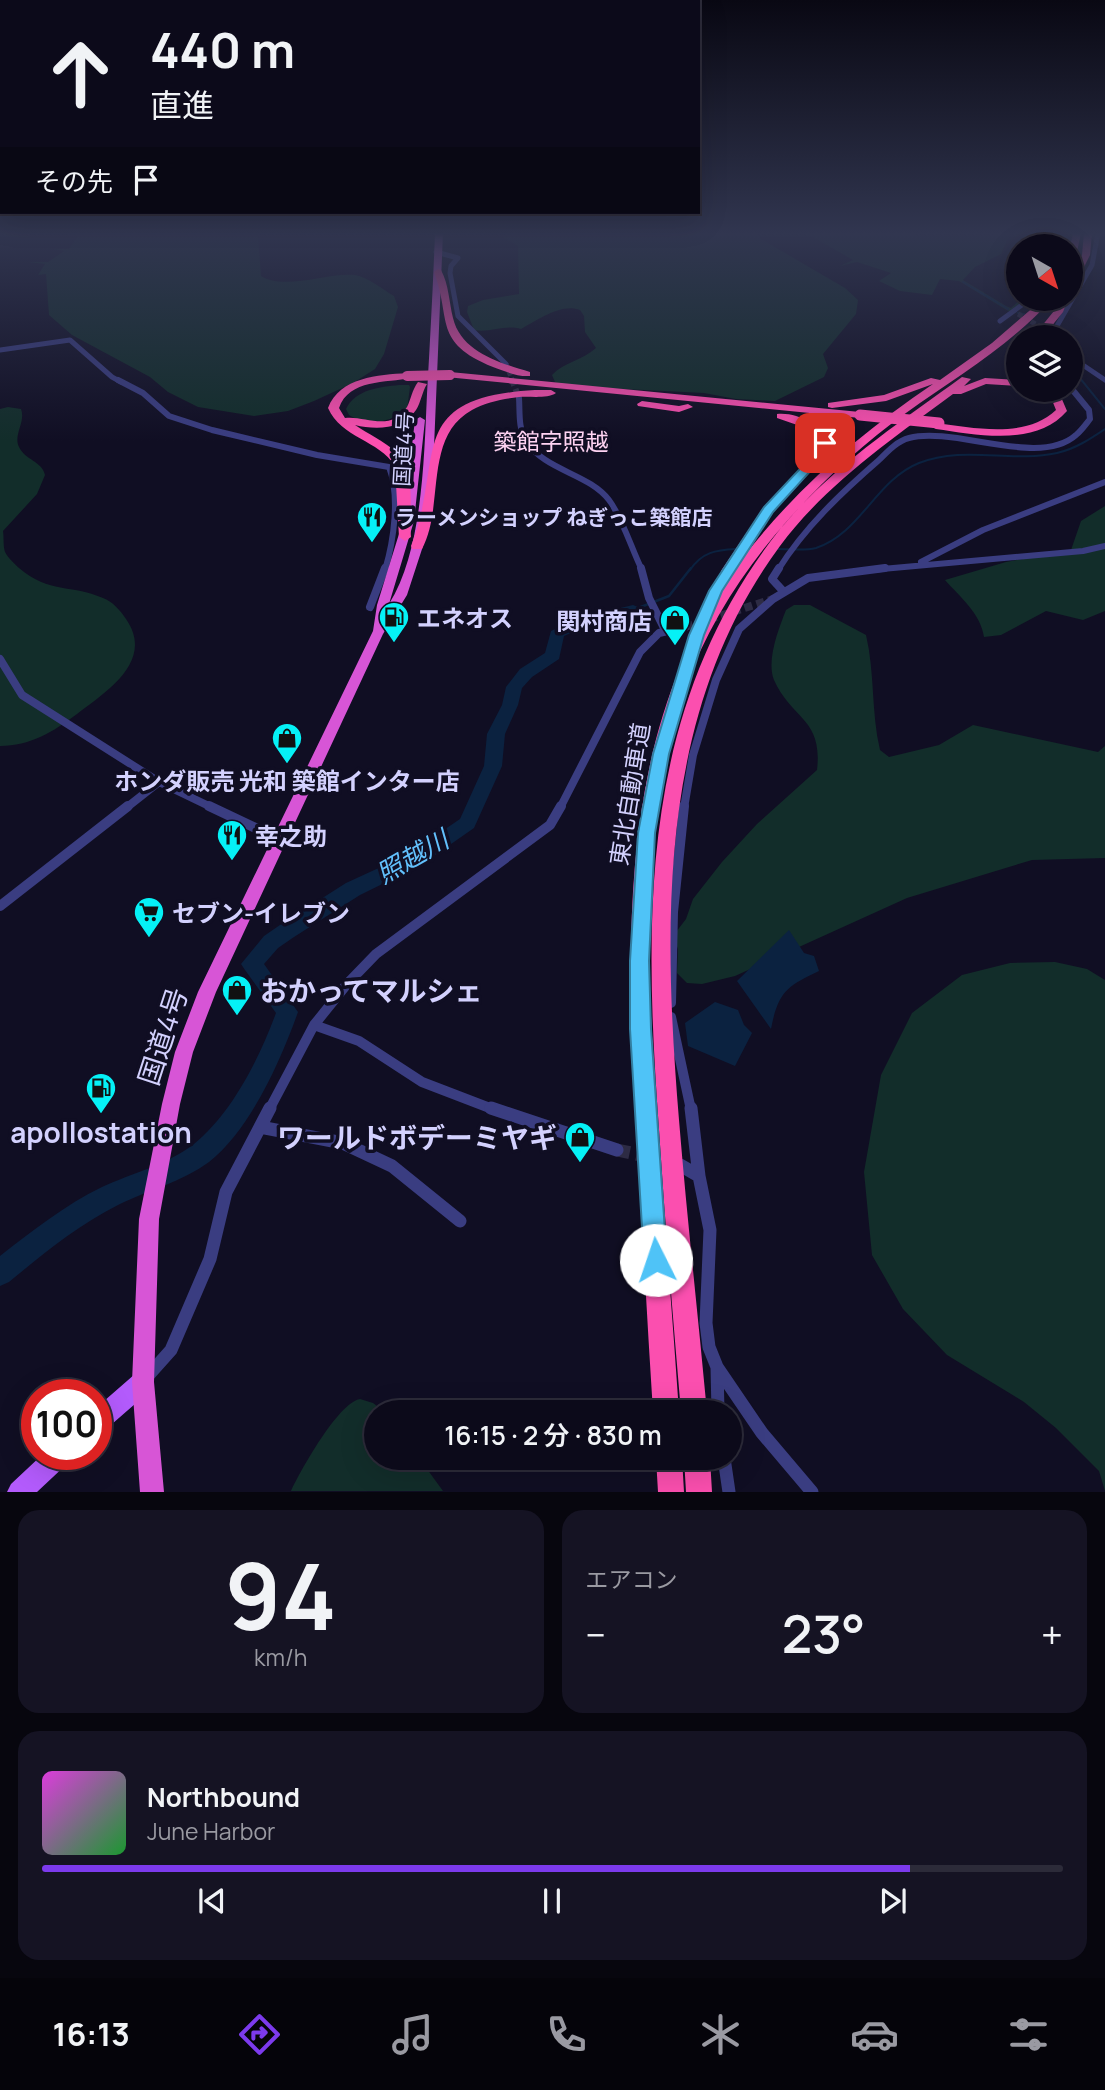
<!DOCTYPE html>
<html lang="ja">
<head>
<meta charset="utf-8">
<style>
	:root { --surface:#0c0a1a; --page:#151323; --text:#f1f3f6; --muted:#9a9aa2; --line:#2c2b39; --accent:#7c3aed }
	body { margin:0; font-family:Manrope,"Noto Sans JP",sans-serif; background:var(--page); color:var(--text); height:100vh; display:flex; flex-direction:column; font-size:26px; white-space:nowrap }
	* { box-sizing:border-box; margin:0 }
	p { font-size:23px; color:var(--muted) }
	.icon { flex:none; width:38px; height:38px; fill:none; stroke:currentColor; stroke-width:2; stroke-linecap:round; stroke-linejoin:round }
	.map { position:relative; height:1492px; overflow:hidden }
	.side { display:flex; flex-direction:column; gap:18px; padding:18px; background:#07060e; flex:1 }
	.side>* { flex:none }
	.banner { position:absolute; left:0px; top:0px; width:700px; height:214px; box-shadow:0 7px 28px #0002,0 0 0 2px var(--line); background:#0c0a1a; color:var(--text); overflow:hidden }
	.needle { width:46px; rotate:141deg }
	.controls { position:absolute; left:1006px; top:234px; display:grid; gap:14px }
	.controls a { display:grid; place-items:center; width:77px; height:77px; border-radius:50%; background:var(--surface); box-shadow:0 7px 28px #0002,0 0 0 2px var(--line); font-size:35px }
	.speed { position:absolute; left:21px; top:1379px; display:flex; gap:14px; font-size:35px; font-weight:700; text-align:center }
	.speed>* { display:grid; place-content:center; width:91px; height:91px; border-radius:50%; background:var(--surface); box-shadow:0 7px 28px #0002,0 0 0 2px var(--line); line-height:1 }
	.speed .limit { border:10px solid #d22; background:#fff; color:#111 }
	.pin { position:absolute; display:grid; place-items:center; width:60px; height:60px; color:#fff; margin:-30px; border-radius:14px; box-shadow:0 4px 10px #0006 }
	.me { position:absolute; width:77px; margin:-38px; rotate:356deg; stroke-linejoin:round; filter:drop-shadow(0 0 5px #0008) }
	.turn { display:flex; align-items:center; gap:24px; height:147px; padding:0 35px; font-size:32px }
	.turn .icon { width:91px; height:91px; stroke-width:2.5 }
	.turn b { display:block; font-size:49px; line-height:60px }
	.then { display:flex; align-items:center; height:66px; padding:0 35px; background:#0003; gap:14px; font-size:26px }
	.big { font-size:52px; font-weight:600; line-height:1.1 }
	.side .widget { flex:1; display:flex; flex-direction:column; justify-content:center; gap:10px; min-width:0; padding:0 24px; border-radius:21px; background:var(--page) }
	.side .dial { align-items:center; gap:0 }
	.dial b { font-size:91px; line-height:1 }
	.song { display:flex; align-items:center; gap:21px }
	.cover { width:84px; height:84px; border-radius:10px; background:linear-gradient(135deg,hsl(300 70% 55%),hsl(130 70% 35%)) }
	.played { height:7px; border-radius:4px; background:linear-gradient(90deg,var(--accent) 85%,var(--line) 85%) }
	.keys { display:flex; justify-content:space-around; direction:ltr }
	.heat { display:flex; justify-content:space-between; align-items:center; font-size:38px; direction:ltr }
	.side .tiles { flex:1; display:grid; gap:18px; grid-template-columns:1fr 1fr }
	.widget:last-child { grid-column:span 2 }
	.trip { position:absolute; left:364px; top:1400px; width:378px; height:70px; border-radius:35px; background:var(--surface); box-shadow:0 7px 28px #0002,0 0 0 2px var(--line); font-weight:600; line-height:70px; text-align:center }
	.dock { display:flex; height:112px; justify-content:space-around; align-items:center; background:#05040a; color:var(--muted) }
	.dock .icon { width:49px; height:49px }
	.dock .on { color:var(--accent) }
	.dock b { font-size:32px; color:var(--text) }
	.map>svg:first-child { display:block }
	.green { fill:#122d2a }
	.water { fill:#0b2240 }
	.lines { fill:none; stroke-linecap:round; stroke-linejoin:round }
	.stream-far1 { stroke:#0b2240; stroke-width:2 }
	.stream { stroke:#0b2240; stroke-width:2.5 }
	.river { fill:#0b2240; fill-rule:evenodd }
	.minor-tunnel-far3 { stroke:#2d2b44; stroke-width:5; stroke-dasharray:5 2.5; stroke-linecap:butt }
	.minor-tunnel-far2 { stroke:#2d2b44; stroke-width:6; stroke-dasharray:6 3.5; stroke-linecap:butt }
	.minor-tunnel-far1 { stroke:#2d2b44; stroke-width:8; stroke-dasharray:8 4.5; stroke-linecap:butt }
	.minor-tunnel { stroke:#2d2b44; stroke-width:13; stroke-dasharray:13 7; stroke-linecap:butt }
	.minor-far4 { stroke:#3a3d81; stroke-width:5 }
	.minor-far3 { stroke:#3a3d81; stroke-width:6 }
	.minor-far2 { stroke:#3a3d81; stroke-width:8 }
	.minor-far1 { stroke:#3a3d81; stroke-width:10 }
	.minor { stroke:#3a3d81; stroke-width:13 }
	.primary { fill:#b35bfc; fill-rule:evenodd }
	.trunk { fill:#d755d6; fill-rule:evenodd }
	.motorway { fill:#fb4faf; fill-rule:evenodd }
	.motorway-bridge-far1 { stroke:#fb4faf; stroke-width:10 }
	.motorway-bridge { stroke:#fb4faf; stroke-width:11 }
	.route { fill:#4fc3f7; stroke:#337fa1; stroke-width:2 }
	.labels { text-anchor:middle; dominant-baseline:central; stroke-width:7; stroke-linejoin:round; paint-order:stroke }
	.far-street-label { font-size:21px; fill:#d3d1fe; stroke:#100e23 }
	.far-poi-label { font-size:21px; font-weight:bold; fill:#d3d1fe; stroke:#100e23; text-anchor:start }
	.far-quarter-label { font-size:23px; fill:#fed3f2; stroke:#100e23 }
	.poi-label { font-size:24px; font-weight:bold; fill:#d3d1fe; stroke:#100e23; text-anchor:start }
	.street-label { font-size:24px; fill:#d3d1fe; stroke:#100e23 }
	.water-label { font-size:26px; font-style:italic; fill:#62c0fc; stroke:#100e23 }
	.near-poi-label { font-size:28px; font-weight:bold; fill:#d3d1fe; stroke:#100e23; text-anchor:start }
	.near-street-label { font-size:28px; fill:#d3d1fe; stroke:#100e23 }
</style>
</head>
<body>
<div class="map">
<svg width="1105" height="1492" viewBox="0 0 1105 1492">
	<rect width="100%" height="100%" fill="#100e23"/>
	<path class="green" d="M80 233H260L258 235 261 276C285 291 328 272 355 275 368 277 382 289 394 296L398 307 384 354 375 369 353 383 314 401 288 411 254 416 198 407 168 392 150 377 72 335 49 315 46 274 38 275 45 264 28 262H48L64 251 53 249H69L78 236H63Z
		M515 233H757L761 239 845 288 858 300 856 314 823 354 828 368 824 377 775 401 736 399 704 393 564 386 555 382 552 375C564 362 583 360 596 348L585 332 584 316 580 310C561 303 538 320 521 329 505 324 491 333 474 330L467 312 468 306 483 300 519 294 518 246 502 236Z
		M806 233H914L918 237 991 236 996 233H1010L1001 254 975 267 963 280 1006 306 1011 308 1021 299H1027L1010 312 959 281 940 279 932 295 900 291 879 281 891 273 857 262 840 266 853 260Z
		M399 385H409L410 387 407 410C388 422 369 428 349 415L346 409C356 389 380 387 399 385Z
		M8 407 21 409C26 422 13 435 19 447 25 460 42 461 45 475L37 494 3 531C4 537 3 546 5 552 8 558 15 564 19 568 50 594 71 584 103 598 112 601 121 611 126 619 155 661 107 691 77 714 53 732 30 746 0 746V409Z
		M1105 506V611L1083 620 1046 611 1001 635 984 637C981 614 960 597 945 580L1006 562 1071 550 1081 521Z
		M794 605H810L866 635C875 673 871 712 880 750L889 757 939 745 973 725 1098 752 1105 746V858L1032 860 907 898 735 976 702 984 687 983 677 973 678 949 673 936 686 919 693 899 722 862 757 824 817 770C823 718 792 720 774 680 766 660 779 628 786 610Z
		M1055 962 1087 969 1105 980V1491L1099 1471 1056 1428 1024 1402 947 1355 903 1309 872 1255 864 1172 881 1075 912 1013 962 975 1010 963Z
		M360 1399 373 1403 385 1412H376V1458H419L443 1491H291C301 1470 338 1403 360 1399Z"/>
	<path class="water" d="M789 930 804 953 814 956 819 971C787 986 778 992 771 1029L737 981Z
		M715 1002 738 1010 744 1025 752 1033 735 1066 688 1046 685 1023Z"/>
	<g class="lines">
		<path class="stream-far1" d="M963 282 1008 309
			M1018 313 1024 314
			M1049 327 1070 338
			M1071 338 1075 342 1072 357
			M1071 367 1105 409
			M778 549C790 549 804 551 816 548 860 534 876 480 919 463 964 445 1011 463 1057 453 1075 449 1090 439 1105 429
			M690 570C702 552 716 550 736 549"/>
		<path class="stream" d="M633 610 669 596 691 568"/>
		<path class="river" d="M633 605 638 607 641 610 638 613 589 625 564 636 559 659 532 677 522 688 518 705 505 734 502 766 474 828 421 865 360 895 294 937 278 948 264 964 298 1012C281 1060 250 1130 209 1162 182 1182 148 1190 118 1205 78 1225 43 1254 9 1282L0 1286V1256C32 1231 65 1205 102 1187 132 1173 167 1165 194 1144 232 1113 259 1059 276 1013L245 970 241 964 264 936 280 925 346 883 407 855 460 819 484 766 487 734 502 705 506 687 520 669 545 653 551 631 578 618Z"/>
		<path class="minor-tunnel-far3" d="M1018 314 1046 330
			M506 364 513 382"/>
		<path class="minor-tunnel-far2" d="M512 380 519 398"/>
		<path class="minor-tunnel-far1" d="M685 627 773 599"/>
		<path class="minor-tunnel" d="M617 1150 650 1157"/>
		<path class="minor-far4" d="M1057 247 1059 233
			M436 252 458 258 451 266 450 273 458 316 506 364
			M1000 321 1030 299
			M1050 338 1092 265 1098 233
			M0 350 70 340 112 377 121 382
			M1071 357 1105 380"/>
		<path class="minor-far3" d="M118 380 143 393 169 416 212 430 317 455 389 467C400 496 394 540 385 570
			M519 398C520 412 518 428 526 441 545 471 588 473 609 500 622 517 632 550 642 570
			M921 562 983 530 1105 482
			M778 570C805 527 841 493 879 460 887 452 897 441 909 438 955 426 1039 468 1076 435 1081 431 1086 424 1090 419L1089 410 1071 388
			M871 570 1083 551 1105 546"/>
		<path class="minor-far2" d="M641 568 649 598 665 630
			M779 568 772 579 783 591
			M370 607 385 568
			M0 659 22 695 159 782 213 808
			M126 808 159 782
			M560 808 640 652 659 633 685 627
			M684 808 693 755 716 680 739 629 773 599 808 578 885 568"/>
		<path class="minor-far1" d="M209 806 279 839
			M0 906 128 806
			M671 1003 673 912 684 806
			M671 1017 691 1110
			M314 1025 359 1041 422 1082 495 1110
			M269 1110 314 1025 347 984 376 954 550 825 561 806"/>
		<path class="minor" d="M491 1108 617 1150
			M691 1108 699 1176 710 1230 706 1323 709 1347 717 1367 762 1433 812 1492
			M260 1127 343 1143 392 1166 460 1221
			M680 1165 699 1176
			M717 1367 718 1412
			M146 1378 171 1350 210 1259 226 1192 270 1108
			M724 1458 729 1492"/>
		<path class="primary" d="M143 1371 151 1374 154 1382 151 1390 104 1431 96 1434V1408L135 1374Z
			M43 1454H73L69 1462 37 1492H7L11 1484Z"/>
		<path class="trunk" d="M435 233H443L433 471 427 523 423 546 407 595 383 634 216 992 193 1052 180 1104 159 1219 154 1382 164 1492H140L132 1382 139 1219 162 1104 175 1052 198 992 373 631 377 605 403 521 415 420 420 417 425 420 414 521 389 604C423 550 424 457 427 394 430 341 433 287 435 233Z"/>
		<path class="motorway" d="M1073 233H1081L1075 261 1071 264 1070 247Z
			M1084 233H1092L1090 255 1075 285 1071 288V276L1082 255Z
			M438 269 441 270C449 285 449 302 453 318 461 352 500 363 530 372V376C518 377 504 371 493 367 432 342 452 320 434 272Z
			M1043 299H1052C1011 345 956 377 906 413 863 444 823 480 788 520 744 569 708 625 685 688 638 818 647 964 656 1100 663 1204 672 1308 679 1412H653C647 1319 642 1225 637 1132 626 942 617 738 731 574H723L721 571 764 507 815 454 819 444 813 435 803 427 777 418V414C799 412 820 426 831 444L824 457 773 512 745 555C798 487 862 432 933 384L886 401 832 408 828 407V403L884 395 931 378 940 380 992 343Z
			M1059 299H1068L1063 312 1042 338H1032L1054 311Z
			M450 372 860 412 865 415 860 418 446 377V373Z
			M407 373 411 374V378C386 383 349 379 339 408L345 418C364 415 391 433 407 407 411 399 412 390 418 382L427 384C422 392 421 402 416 410 403 430 375 430 355 425 368 434 384 441 396 452 418 472 408 511 411 537L405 541 399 537 395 466C379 440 341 438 328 408 340 377 378 375 407 373Z
			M962 377 971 379 964 386 985 378 1018 380V386L986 384 961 394H953C892 439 826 484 780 546 657 712 663 924 679 1120 687 1218 698 1315 707 1412H681C673 1318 665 1224 659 1130 644 921 639 718 770 542 821 474 895 426 962 377Z
			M535 390H551L556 393C547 399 531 396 519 397 503 399 486 402 472 410 423 437 445 506 422 549H412L411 546C446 457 402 398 535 390Z
			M1048 390H1058L1067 411C1036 447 978 435 936 429L930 426 936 423C975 428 1025 439 1056 410Z
			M642 401 679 406 688 404 693 407 679 412 638 406 637 404Z
			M656 1458H682L684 1492H658Z
			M684 1458H710L712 1492H686Z"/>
		<path class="motorway-bridge-far1" d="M407 376 450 375"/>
		<path class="motorway-bridge" d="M860 415 939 423"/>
	</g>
	<linearGradient id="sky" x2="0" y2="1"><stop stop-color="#090813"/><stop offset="0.53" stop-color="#313650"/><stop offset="1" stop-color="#313650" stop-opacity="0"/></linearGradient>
	<rect width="1105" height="441" fill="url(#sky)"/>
	<path class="route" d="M821 441 830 443 825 455 773 512 722 591 704 635 669 754 655 833 649 961 651 1029 667 1260 664 1268 656 1272 647 1268 644 1260 630 1029V961L638 833 653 754 689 635 709 591 764 507 814 454Z"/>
	<defs>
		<g id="restaurant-pin" transform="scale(1.575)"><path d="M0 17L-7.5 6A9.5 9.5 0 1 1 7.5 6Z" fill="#05f1f6" stroke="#100e23"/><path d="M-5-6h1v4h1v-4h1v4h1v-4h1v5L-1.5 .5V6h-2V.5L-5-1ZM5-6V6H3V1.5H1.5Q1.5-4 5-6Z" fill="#111"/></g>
		<g id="fuel-pin" transform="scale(1.575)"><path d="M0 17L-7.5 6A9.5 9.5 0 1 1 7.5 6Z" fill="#05f1f6" stroke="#100e23"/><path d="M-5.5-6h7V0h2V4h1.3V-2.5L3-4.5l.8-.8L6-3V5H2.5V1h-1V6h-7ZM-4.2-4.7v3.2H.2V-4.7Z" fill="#111"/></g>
		<g id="shop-pin" transform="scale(1.575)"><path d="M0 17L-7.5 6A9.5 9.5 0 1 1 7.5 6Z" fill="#05f1f6" stroke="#100e23"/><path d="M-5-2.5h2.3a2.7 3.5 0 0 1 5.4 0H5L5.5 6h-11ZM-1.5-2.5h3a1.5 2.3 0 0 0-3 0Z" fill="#111"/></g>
		<g id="supermarket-pin" transform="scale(1.575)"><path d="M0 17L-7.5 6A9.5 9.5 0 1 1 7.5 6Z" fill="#05f1f6" stroke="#100e23"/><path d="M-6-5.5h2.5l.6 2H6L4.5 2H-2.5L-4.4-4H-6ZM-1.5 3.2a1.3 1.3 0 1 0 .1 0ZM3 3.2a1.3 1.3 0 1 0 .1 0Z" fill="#111"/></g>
	</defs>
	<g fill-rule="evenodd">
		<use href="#restaurant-pin" x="372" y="517"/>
		<use href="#fuel-pin" x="394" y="617"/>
		<use href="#shop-pin" x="675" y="620"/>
		<use href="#shop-pin" x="287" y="738"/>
		<use href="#restaurant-pin" x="232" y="835"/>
		<use href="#supermarket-pin" x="149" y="912"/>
		<use href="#shop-pin" x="237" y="990"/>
		<use href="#fuel-pin" x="101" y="1088"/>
		<use href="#shop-pin" x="580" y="1137"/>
	</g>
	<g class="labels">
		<g class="far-street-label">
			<text transform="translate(403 449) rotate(-87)">国道4号</text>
		</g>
		<g class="far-poi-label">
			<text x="395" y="517">ラーメンショップ ねぎっこ築館店</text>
		</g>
		<g class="far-quarter-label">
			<text x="551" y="441">築館字照越</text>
		</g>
		<g class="poi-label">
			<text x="417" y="617">エネオス</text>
			<text x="652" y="620" text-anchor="end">関村商店</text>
			<text x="287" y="780" text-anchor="middle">ホンダ販売 光和 築館インター店</text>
			<text x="255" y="835">幸之助</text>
			<text x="172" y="912">セブン-イレブン</text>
		</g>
		<g class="street-label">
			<text transform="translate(629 794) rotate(-81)">東北自動車道</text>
		</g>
		<g class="water-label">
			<text transform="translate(412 856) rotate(-30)">照越川</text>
		</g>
		<g class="near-poi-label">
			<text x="260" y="990">おかってマルシェ</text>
			<text x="101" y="1132" text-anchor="middle">apollostation</text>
			<text x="557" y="1137" text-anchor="end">ワールドボデーミヤギ</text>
		</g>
		<g class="near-street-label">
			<text transform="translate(162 1036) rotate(-72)">国道4号</text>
		</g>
	</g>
</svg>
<div class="controls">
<a><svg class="needle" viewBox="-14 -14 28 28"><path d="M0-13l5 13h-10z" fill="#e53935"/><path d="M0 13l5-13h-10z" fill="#9a9aa2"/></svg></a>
<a><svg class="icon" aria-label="layers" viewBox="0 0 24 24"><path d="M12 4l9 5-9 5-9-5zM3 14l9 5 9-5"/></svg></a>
</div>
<div class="speed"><div class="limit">100</div></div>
<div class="pin" style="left:825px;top:443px;background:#d93025"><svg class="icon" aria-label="arrive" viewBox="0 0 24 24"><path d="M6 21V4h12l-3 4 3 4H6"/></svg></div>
<svg class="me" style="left:656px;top:1260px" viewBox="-20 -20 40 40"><circle r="19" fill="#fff"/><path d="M0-13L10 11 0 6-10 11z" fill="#4fc3f7"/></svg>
<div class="trip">16:15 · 2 分 · 830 m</div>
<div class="banner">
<div class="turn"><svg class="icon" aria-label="ahead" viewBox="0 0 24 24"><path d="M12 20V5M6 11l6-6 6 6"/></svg><div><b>440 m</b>直進</div></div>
<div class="then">その先<svg class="icon" aria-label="arrive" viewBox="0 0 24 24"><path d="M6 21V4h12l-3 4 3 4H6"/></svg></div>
</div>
</div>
<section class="side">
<div class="tiles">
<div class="widget dial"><b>94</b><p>km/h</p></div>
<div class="widget"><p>エアコン</p>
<div class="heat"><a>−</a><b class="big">23°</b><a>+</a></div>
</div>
<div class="widget">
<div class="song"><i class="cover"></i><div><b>Northbound</b><p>June Harbor</p></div></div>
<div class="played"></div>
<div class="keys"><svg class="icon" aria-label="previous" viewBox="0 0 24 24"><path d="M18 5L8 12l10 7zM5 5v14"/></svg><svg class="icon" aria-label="pause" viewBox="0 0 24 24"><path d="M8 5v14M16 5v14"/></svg><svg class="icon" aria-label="next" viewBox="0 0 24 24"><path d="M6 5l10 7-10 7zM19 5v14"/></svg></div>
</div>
</div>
</section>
<nav class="dock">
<b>16:13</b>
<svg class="icon on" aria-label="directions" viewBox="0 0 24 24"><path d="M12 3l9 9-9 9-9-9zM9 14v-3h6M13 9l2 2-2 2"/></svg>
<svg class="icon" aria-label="music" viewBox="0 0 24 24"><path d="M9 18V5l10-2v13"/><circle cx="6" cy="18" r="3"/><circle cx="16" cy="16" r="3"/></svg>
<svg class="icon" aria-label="phone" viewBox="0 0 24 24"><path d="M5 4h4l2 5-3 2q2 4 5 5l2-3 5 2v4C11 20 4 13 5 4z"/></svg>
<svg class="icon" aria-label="climate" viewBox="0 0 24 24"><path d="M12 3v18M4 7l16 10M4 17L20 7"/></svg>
<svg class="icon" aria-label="car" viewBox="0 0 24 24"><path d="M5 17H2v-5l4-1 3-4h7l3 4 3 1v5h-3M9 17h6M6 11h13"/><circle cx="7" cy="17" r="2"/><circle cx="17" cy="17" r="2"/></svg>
<svg class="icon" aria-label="filters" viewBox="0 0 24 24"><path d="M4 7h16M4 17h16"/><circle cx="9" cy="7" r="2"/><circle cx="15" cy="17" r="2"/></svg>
</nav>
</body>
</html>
